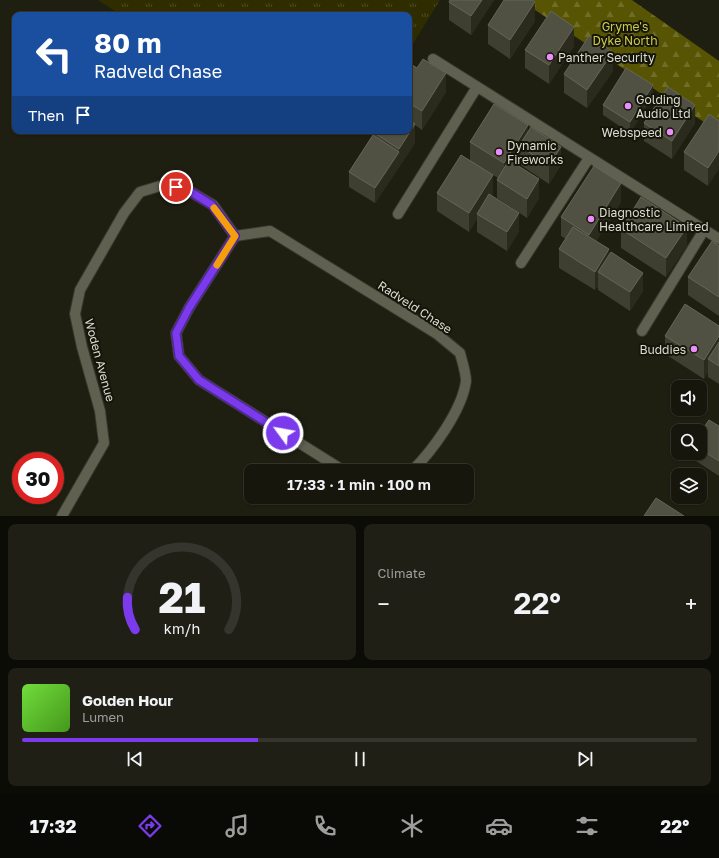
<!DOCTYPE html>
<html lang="en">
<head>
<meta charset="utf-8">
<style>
	:root { --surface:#16160d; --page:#1f1f16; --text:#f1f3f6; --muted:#9e9f9d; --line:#35352e; --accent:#7c3aed }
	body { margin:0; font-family:"Golos Text",sans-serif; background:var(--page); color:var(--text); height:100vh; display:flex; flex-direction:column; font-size:15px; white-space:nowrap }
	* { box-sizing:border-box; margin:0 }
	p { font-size:13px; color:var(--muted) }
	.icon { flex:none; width:22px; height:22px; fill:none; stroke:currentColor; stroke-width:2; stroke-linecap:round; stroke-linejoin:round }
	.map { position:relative; height:516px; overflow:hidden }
	.drawer { display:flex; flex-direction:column; gap:8px; padding:8px; background:#0c0c07; flex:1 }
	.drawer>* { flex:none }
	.guide { position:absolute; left:12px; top:12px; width:400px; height:122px; border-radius:8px; box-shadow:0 1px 3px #0004,0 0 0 1px var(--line); background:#1a4fa0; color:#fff; overflow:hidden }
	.controls { position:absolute; left:671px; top:380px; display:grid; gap:8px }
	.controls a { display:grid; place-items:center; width:36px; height:36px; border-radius:8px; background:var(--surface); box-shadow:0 1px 3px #0004,0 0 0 1px var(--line); font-size:20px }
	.speed { position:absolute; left:12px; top:452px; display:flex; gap:8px; font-size:20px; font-weight:700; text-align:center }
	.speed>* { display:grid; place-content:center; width:52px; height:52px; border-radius:50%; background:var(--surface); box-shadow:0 1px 3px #0004,0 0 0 1px var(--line); line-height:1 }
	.speed .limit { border:6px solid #d22; background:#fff; color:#111 }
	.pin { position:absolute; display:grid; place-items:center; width:34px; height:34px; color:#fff; margin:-17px; border:2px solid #fff; border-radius:50%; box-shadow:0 1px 4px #0007 }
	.me { position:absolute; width:44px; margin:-22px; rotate:302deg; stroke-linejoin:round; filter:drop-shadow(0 0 3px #0008) }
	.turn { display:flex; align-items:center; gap:14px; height:84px; padding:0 16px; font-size:18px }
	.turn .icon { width:52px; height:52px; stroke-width:2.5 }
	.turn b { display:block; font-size:28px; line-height:34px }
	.then { display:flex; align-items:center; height:38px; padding:0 16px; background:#0003; gap:8px; font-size:15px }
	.big { font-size:30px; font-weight:600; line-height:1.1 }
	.drawer .tile { flex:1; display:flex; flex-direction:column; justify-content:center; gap:6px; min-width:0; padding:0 14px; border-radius:8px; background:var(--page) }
	.drawer .dial { align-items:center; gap:0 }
	.dial svg { height:104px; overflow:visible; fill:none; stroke:var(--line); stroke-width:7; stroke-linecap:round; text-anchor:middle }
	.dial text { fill:var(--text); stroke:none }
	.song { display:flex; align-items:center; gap:12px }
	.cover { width:48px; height:48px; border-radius:6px; background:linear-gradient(135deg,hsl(100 70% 55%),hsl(100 70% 35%)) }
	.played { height:4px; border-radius:2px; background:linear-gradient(90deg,var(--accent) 35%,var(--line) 35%) }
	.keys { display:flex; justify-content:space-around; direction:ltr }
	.heat { display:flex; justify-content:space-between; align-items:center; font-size:22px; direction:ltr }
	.drawer .tiles { flex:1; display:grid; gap:8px; grid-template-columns:1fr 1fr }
	.tile:last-child { grid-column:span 2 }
	.trip { position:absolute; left:244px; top:464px; width:230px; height:40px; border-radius:8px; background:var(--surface); box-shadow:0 1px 3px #0004,0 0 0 1px var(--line); font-weight:600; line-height:40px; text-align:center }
	.tabs { display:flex; height:64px; justify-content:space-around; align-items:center; background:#090905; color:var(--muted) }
	.tabs .icon { width:28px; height:28px }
	.tabs .selected { color:var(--accent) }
	.tabs b { font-size:18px; color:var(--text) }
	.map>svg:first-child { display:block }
	.grass { fill:url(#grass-tufts) }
	.forest { fill:url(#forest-firs) }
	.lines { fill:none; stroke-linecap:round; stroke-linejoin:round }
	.lane-casing { stroke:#36372f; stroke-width:12 }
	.street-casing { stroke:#36372f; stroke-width:12 }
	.lane { stroke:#606051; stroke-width:10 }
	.street { stroke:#606051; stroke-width:10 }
	.wall { fill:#3f3f31 }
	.shaded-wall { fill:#2b2b1d }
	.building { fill:#505043; stroke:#656659 }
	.route-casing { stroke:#51269a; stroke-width:10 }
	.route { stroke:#7c3aed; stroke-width:7 }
	.slow { stroke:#f59e0b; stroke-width:7 }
	.poi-dot { fill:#eb8dfb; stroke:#151509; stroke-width:1.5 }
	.labels { text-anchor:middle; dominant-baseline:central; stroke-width:4; stroke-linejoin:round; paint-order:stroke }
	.park-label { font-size:12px; fill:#cfcb4e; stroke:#151509 }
	.poi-label { font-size:12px; fill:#dbdcd3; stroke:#151509; text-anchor:start }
	.street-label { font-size:12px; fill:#dbdcd3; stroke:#151509 }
</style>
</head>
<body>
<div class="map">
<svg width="719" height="516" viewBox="0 0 719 516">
	<defs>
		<pattern id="grass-tufts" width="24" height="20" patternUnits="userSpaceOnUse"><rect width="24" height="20" fill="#2f2d00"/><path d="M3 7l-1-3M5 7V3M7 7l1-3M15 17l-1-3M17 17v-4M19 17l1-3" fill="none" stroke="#4d4b24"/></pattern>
		<pattern id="forest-firs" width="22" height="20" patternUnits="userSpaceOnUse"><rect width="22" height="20" fill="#575503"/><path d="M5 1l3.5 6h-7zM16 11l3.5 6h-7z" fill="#6f6d27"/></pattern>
	</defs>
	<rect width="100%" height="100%" fill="#1e1e11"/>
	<path class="grass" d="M98 0H440L409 50V15H121Z"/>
	<path class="forest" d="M520 0H632L719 61V132Z"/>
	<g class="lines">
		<g class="lane-casing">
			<path id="lane" d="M398 214 477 87
				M521 263 589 158
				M642 331 704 230"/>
		</g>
		<g class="street-casing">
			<path id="street" d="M433 59 719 239
				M235 236 189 308 176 333 179 356 199 380 344 471
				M62 516 104 443 100 411 82 347 75 314 80 290 124 213 140 192 160 186 176 187 191 192 213 205 235 236 270 231 437 334 460 353C462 361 466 373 466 381 462 411 432 451 412 471"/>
		</g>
		<use href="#lane" class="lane"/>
		<use href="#street" class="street"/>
	</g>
	<path class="wall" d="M494 0 471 35 449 20V2Z
		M535 21 510 59 488 44V25Z
		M574 46 549 84 525 68V50Z
		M409 63 446 92 422 130 415 125V143L375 203 349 187V172L373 135V132L409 131Z
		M613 71 587 108 564 93V74Z
		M653 96 630 133 603 115V105Z
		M719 121 708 186 684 170V152Z
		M644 123H695L672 159 644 141Z
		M528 132 561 165 549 184 519 164V158L515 164 539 198 527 218 497 198V180L498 178 473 163 493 194 492 196 519 231 507 251 477 232V219L469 232 437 211V193L470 161V142Z
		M621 202 596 241 643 291 630 311 598 290V286L595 290 559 268V249L566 239 561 236V217Z
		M621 229 687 245 666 277 621 248Z
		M719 246V316L688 295V277Z
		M719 326V384L708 377V372L704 379 665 354V336Z
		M719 426V476L693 459V453H700V433Z"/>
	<path class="shaded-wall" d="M482 0H494L471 35V16Z
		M535 2V21L510 59V40Z
		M574 27V46L549 84V65Z
		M613 52V71L587 108V90Z
		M446 73V92L422 130V111Z
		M653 85V96L630 133V122Z
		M695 105V123L672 159V141Z
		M415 124V143L375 203V188L399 152V149Z
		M528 125V144L519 146V158L504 182V163Z
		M561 147V165L549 184V165Z
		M719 151V169L708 186V168Z
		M493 175V194L480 215 477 214V219L469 232V213Z
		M539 179V198L527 218V199Z
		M621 183V202L589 253V235Z
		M519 213V231L507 251V232Z
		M687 227V245L666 277V258Z
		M609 249V268L598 272V286L595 290V272Z
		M643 273V291L630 311V292Z
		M719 336V355L708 359V372L704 379V360Z"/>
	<path class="building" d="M450 0H482L471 16 449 2Z
		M504 0H532L535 2 510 40 488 25Z
		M551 11 574 27 549 65 525 50Z
		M589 36 613 52 587 90 564 74Z
		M423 59 446 73 422 111 409 103V63L417 68Z
		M626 68 653 85 630 122 603 105Z
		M668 87 695 105 672 141 644 123Z
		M494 104 528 125 504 163 470 142Z
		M709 114 719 121V151L708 168 684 152Z
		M409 120 415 124 399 149 373 132V131H409Z
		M531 127 561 147 549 165 519 146Z
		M373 135 399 152 375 188 349 172Z
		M461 155 493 175 469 213 437 193Z
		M509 160 539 179 527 199 497 180Z
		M594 166 621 183 589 235 561 217Z
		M489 194 519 213 507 232 477 214Z
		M641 197 687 227 666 258 621 229Z
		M573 227 609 249 595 272 559 249Z
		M712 241 719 246V297L688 277Z
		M611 252 643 273 630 292 598 272Z
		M685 304 719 326V336L704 360 665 336Z
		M719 342V366L708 359Z
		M709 420 719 426V461L700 449V433Z
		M656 498 684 516H644Z"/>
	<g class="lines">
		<g class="route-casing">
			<path id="route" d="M176 187 191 192 212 205 235 236 189 308 176 333 179 356 199 380 283 433"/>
		</g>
		<use href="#route" class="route"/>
		<path class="slow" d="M214 208 235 236 217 265"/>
	</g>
	<g class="poi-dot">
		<circle cx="550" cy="57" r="4"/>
		<circle cx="628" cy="106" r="4"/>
		<circle cx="670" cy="132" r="4"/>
		<circle cx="499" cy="152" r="4"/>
		<circle cx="591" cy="219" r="4"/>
		<circle cx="694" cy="349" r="4"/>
	</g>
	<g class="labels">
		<g class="park-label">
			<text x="625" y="26">Gryme's<tspan x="625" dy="14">Dyke North</tspan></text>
		</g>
		<g class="poi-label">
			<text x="558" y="57">Panther Security</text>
			<text x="636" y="99">Golding<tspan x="636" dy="14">Audio Ltd</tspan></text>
			<text x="662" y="132" text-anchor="end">Webspeed</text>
			<text x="507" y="145">Dynamic<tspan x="507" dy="14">Fireworks</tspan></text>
			<text x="599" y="212">Diagnostic<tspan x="599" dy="14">Healthcare Limited</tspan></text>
			<text x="686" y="349" text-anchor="end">Buddies</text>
		</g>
		<g class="street-label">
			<text transform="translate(415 307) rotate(33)">Radveld Chase</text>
			<text transform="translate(100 360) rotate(75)">Woden Avenue</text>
		</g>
	</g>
</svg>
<div class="controls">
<a><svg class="icon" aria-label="sound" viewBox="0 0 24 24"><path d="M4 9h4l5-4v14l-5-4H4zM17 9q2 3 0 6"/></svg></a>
<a><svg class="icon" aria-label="search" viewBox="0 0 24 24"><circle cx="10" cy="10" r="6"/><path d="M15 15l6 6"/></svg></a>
<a><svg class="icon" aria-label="layers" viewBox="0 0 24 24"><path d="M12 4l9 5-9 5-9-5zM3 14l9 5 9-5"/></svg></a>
</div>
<div class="speed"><div class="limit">30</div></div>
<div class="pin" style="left:176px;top:187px;background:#d93025"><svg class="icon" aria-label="arrive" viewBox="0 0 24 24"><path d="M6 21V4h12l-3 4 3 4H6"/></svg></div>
<svg class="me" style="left:283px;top:433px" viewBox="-20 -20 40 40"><circle r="17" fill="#7c3aed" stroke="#fff" stroke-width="3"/><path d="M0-11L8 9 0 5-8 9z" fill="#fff"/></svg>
<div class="trip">17:33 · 1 min · 100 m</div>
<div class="guide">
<div class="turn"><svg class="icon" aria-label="left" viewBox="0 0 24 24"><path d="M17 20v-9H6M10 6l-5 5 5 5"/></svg><div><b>80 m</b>Radveld Chase</div></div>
<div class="then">Then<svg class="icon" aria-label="arrive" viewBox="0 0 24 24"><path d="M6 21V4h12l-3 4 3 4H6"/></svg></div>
</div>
</div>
<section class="drawer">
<div class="tiles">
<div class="tile dial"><svg viewBox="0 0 100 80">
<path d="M14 69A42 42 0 1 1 86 69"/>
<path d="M14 69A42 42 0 0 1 8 44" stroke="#7c3aed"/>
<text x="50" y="56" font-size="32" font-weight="700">21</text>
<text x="50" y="72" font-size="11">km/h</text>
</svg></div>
<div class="tile"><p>Climate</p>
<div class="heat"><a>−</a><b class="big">22°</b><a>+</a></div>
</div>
<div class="tile">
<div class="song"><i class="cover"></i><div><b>Golden Hour</b><p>Lumen</p></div></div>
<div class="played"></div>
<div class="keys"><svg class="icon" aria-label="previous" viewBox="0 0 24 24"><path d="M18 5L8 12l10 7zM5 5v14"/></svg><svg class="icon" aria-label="pause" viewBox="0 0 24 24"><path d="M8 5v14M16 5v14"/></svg><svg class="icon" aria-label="next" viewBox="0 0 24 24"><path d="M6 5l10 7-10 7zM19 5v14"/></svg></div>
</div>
</div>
</section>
<nav class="tabs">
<b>17:32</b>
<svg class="icon selected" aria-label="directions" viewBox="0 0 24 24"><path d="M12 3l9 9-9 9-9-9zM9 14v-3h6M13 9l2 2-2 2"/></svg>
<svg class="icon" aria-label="music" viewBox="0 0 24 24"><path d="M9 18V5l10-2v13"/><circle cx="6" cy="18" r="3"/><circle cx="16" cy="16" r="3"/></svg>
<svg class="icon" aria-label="phone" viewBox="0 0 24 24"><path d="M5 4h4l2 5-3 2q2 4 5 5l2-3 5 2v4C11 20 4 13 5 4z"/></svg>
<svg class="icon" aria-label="climate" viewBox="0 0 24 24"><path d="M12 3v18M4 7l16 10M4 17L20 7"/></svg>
<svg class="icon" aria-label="car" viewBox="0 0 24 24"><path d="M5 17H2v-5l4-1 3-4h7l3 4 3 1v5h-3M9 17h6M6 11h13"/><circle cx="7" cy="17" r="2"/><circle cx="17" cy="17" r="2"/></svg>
<svg class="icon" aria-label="filters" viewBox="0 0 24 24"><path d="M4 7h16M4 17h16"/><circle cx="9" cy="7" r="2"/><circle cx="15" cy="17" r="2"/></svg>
<b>22°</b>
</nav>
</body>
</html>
